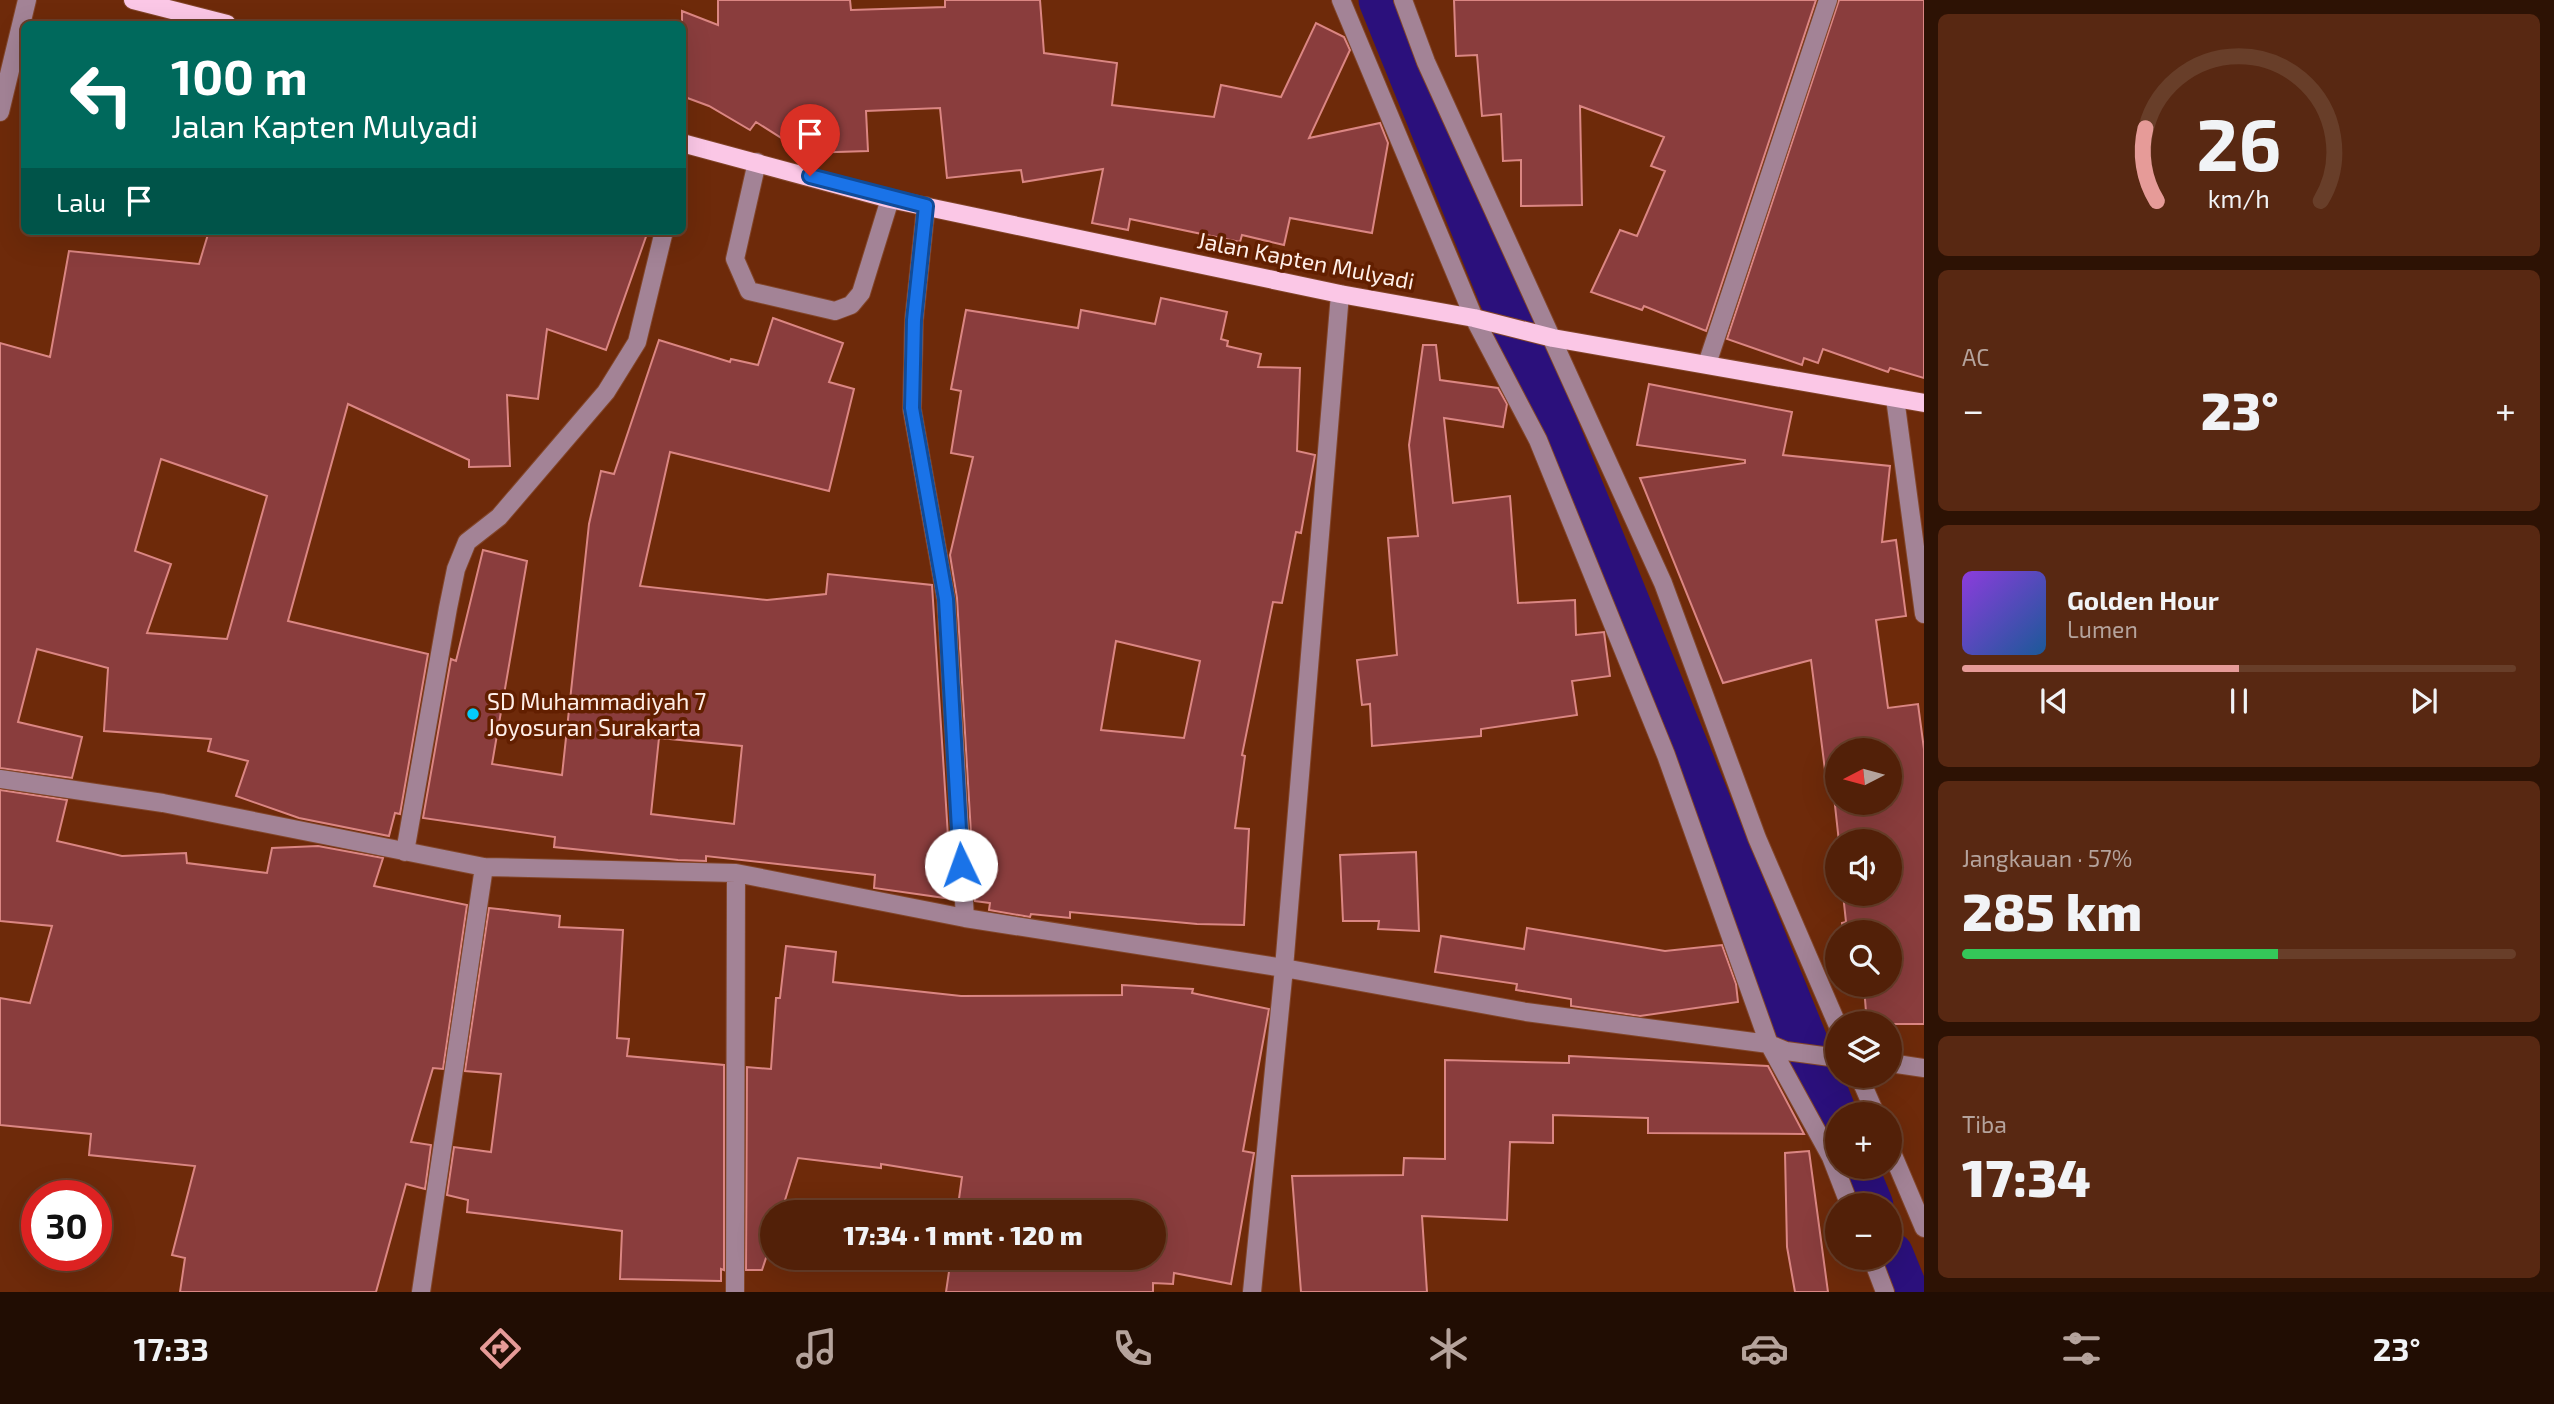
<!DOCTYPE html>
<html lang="id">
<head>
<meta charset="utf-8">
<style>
	:root { --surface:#522008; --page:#582812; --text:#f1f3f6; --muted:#b5a39c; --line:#683e29; --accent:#e69b98 }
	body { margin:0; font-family:"Exo 2",sans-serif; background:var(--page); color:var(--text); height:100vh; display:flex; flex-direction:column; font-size:26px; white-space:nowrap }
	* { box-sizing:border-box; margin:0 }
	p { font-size:23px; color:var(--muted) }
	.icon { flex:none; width:38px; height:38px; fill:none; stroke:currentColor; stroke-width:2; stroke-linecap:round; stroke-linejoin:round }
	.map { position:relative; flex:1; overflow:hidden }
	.panel { display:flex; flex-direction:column; gap:14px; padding:14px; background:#2d1204; width:630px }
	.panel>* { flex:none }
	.banner { position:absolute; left:21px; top:21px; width:665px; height:214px; border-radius:10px; box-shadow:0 7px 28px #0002,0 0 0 2px var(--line); background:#00695c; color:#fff; overflow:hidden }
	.needle { width:46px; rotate:264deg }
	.buttons { position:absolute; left:1825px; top:738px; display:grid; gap:14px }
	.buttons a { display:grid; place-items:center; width:77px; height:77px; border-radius:50%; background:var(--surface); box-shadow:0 7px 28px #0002,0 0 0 2px var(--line); font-size:35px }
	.speed { position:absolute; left:21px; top:1180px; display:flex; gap:14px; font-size:35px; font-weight:700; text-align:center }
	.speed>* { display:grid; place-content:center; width:91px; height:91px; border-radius:50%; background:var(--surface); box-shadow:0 7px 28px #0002,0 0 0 2px var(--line); line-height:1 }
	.speed .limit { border:10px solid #d22; background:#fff; color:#111 }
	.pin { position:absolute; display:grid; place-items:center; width:60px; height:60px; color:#fff; margin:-72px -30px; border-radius:50% 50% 50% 0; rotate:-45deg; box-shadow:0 0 7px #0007 }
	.pin .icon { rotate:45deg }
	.me { position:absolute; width:77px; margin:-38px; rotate:357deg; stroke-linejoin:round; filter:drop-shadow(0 0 5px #0008) }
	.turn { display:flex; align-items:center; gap:24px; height:147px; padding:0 35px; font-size:32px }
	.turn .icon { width:91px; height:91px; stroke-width:2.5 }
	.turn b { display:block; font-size:49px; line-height:60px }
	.then { display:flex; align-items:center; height:66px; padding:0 35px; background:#0003; gap:14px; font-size:26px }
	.big { font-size:52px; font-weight:800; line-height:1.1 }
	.panel .card { flex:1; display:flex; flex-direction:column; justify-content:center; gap:10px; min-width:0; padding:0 24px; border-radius:10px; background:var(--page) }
	.panel .dial { align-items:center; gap:0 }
	.dial svg { height:182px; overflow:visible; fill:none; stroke:var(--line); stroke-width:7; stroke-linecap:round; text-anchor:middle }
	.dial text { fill:var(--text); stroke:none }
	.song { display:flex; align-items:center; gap:21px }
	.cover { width:84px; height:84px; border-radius:10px; background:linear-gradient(135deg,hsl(270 70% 55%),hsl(210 70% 35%)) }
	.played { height:7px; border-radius:4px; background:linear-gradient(90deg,var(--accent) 50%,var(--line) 50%) }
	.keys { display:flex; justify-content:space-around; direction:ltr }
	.heat { display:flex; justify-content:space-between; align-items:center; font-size:38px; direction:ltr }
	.charge { height:10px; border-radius:5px; background:linear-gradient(90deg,#34c759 57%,var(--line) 0) }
	.trip { position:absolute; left:760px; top:1200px; width:406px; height:70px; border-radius:35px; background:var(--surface); box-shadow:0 7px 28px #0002,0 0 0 2px var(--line); font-weight:800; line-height:70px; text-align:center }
	.tab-bar { display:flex; height:112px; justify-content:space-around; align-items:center; background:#210d03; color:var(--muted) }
	.tab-bar .icon { width:49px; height:49px }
	.tab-bar .on { color:var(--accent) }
	.tab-bar b { font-size:32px; color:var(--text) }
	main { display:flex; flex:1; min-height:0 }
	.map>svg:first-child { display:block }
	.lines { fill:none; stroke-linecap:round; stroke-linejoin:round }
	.canal { stroke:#2b107c; stroke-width:47 }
	.building { fill:#8a3d3d; stroke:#db8683; stroke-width:2; fill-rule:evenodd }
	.minor-casing { stroke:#824529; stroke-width:20 }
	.major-casing { stroke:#824529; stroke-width:20 }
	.minor { stroke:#a38396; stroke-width:18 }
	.major { stroke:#fbc7e6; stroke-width:18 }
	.route-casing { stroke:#114b97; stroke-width:18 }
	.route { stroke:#1a73e8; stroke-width:12 }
	.poi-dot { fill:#04cbf9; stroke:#621f00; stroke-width:2.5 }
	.labels { text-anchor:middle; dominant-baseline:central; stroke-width:7; stroke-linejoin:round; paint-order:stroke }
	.street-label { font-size:23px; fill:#ffeee7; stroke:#621f00 }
	.poi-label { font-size:23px; fill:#ffeee7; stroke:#621f00; text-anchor:start }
</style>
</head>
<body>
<main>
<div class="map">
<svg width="1924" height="1292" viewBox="0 0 1924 1292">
	<rect width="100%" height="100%" fill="#6e2a0a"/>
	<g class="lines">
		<path class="canal" d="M1382 0 1838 1125
			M1854 1167 1870 1206
			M1890 1255 1905 1292"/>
	</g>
	<path class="building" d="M718 0H850L851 10 945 7V0H1040L1044 53 1117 63 1112 105 1214 117 1221 85 1281 97 1316 23 1344 37 1350 50 1309 138 1380 123 1388 143 1372 233 1290 218 1284 245 1242 235 1240 242 1130 219 1128 230 1092 223 1103 169 1023 182 1021 170 947 178 940 108 866 111 868 151 805 153 756 122 750 130 709 106 682 96V11L718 25Z
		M1454 0H1816L1706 331 1644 306 1642 310 1591 292 1620 230 1637 236 1665 171 1651 166 1664 137 1580 106 1582 205 1521 206V160L1503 161 1501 114 1482 116 1477 55 1456 56Z
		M1839 0H1924V378L1890 368 1888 372 1823 349 1818 363 1804 358 1802 365 1727 339Z
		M209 231H648L606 350 547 329 538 399 507 395 510 466 469 467V460L348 404 288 621 428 654 400 814 395 813 389 836 299 818 236 796 248 761 208 751 211 739 104 731 108 668 37 649 18 722 82 737 72 778 0 768V343L50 357 69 251 199 264ZM161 459 267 496 227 639 147 633 171 564 135 551Z
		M1161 298 1227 312 1221 339 1228 341 1227 346 1261 354 1258 367 1300 368 1297 451 1315 455 1301 533 1296 532 1282 603 1273 602 1242 755 1245 756 1235 828 1249 829 1244 925 1197 924 1070 912V918L1031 914 1030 917 989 910 990 903 975 901 957 598 950 555 973 457 951 453 961 391 951 389 966 310 1078 328 1081 310 1155 324ZM1116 641 1200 661 1184 738 1101 730Z
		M773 318 843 343 829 382 854 389 829 491 670 452 640 586 767 600 826 594 828 574 932 585 952 899 874 888 875 875 706 856V861L678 860 554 847 555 837 423 818 451 659 456 661 483 550 527 561 492 764 562 775 589 524 601 471 614 474 659 340 730 362 731 359 758 365ZM659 738 742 746 734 824 651 814Z
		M1423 345H1436L1440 380 1498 388 1507 404 1503 427 1444 418 1453 503 1510 496 1518 603 1575 600 1576 635 1604 632 1610 676 1572 681 1577 715 1481 729V736L1372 746 1370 704 1362 705 1357 660 1397 655 1388 538 1418 536 1409 445Z
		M1649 384 1792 412 1783 455 1890 466 1882 542 1896 540 1906 616 1876 620 1888 708 1918 704 1924 749V1024H1867L1864 987 1845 988 1890 985V933H1843L1842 923 1846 922 1843 894H1890V842H1839L1831 769 1825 770 1811 660 1723 683 1640 478 1745 463V460L1637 445ZM1838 751H1890V803H1838Z
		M0 790 67 800 57 841 122 856 186 853 187 863 267 873 272 848 318 846 383 858 374 886 467 905 443 1069 433 1068 411 1142 431 1145 425 1189 406 1184 376 1292H180L185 1258 172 1255 195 1166 89 1155 91 1134 0 1125V998L30 1003 52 926 0 921Z
		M1416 852 1419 931 1378 929 1379 921H1343L1340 855Z
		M489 908 560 916 559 927 623 930 617 1038 629 1039 627 1056 724 1065V1270L721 1269V1281L620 1279 622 1231 467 1212 468 1200 447 1195 454 1147 491 1152 501 1074 465 1071Z
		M1527 928 1665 951 1722 945 1736 984 1738 1002 1640 1016 1571 1006V999L1516 990 1517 984 1435 972 1441 936 1524 949Z
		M786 946 836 952 833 982 961 996 1122 995V985L1193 989 1192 993 1269 1009 1243 1151 1254 1153 1231 1284 1174 1273 1173 1284 1153 1283V1292H946L951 1258H1153V1213H957L962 1177 881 1164V1168L798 1158 781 1213H772V1240L762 1270H746L747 1067 771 1069 776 998H780Z
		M1569 1056 1768 1066 1804 1134 1648 1133V1118L1553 1115V1143L1510 1142 1507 1220 1422 1216 1427 1292H1301L1292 1176 1403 1175 1404 1158 1445 1159V1060L1569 1063Z
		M1809 1151 1828 1292H1795L1787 1247 1785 1153Z"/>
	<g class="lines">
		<g class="minor-casing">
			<path id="minor" d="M1341 0 1474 318 1538 440 1666 755 1769 1044 1831 1157 1850 1206
				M1403 0 1426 62 1663 583 1757 838 1838 1026
				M0 112 27 0
				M757 162 735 259 749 291 835 311 851 305 861 293 890 199
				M926 206 914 320 912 409 946 599 965 918
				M1707 364 1828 0
				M1895 398 1924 614
				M0 779 163 803 484 867 736 873 965 918 1284 968 1526 1012 1769 1044 1786 1051 1838 1058
				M405 852 448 608 456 569 467 542 499 517 606 392 637 342 664 231
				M1890 1063 1924 1068
				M1859 1076 1876 1115
				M1890 1148 1924 1228
				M1872 1258 1885 1292
				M421 1292 484 867
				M735 1292 736 873
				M1252 1292 1284 968 1340 294"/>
		</g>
		<g class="major-casing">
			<path id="major" d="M133 0 227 24
				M682 143 890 199 1340 294 1474 318 1553 338 1924 403"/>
		</g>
		<use href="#minor" class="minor"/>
		<use href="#major" class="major"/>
	</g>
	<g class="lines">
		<g class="route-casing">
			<path id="route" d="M810 176 926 206 914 320 912 408 946 599 961 865"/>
		</g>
		<use href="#route" class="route"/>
	</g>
	<circle class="poi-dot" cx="473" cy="714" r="7"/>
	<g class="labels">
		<g class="street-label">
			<text transform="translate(1306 260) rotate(11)">Jalan Kapten Mulyadi</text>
		</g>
		<g class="poi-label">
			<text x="487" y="701">SD Muhammadiyah 7<tspan x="487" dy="26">Joyosuran Surakarta</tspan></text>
		</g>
	</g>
</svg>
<div class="buttons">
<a><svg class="needle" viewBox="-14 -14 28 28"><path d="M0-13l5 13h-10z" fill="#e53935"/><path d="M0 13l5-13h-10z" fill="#b5a39c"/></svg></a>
<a><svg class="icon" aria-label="sound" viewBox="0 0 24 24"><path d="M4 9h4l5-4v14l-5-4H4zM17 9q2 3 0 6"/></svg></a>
<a><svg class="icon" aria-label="search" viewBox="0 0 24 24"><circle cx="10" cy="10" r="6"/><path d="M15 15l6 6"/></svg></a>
<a><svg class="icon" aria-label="layers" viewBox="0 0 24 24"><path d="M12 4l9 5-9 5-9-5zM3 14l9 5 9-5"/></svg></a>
<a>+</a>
<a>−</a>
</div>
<div class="speed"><div class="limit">30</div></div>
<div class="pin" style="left:810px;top:176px;background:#d93025"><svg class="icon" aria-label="arrive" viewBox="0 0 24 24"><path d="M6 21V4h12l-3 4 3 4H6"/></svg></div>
<svg class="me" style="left:961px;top:865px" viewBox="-20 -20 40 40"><circle r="19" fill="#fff"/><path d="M0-13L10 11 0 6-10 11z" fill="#1a73e8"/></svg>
<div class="trip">17:34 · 1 mnt · 120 m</div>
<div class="banner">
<div class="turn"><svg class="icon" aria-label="left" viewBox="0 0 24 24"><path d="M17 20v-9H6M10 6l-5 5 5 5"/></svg><div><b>100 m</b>Jalan Kapten Mulyadi</div></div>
<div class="then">Lalu<svg class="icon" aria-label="arrive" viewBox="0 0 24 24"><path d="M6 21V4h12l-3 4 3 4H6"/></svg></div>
</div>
</div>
<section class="panel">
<div class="card dial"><svg viewBox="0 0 100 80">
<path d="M14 69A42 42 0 1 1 86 69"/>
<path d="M14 69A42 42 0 0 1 9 37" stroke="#e69b98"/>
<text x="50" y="56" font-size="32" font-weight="700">26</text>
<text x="50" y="72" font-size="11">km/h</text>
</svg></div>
<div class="card"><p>AC</p>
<div class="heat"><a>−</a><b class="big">23°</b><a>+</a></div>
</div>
<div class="card">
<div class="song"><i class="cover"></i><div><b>Golden Hour</b><p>Lumen</p></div></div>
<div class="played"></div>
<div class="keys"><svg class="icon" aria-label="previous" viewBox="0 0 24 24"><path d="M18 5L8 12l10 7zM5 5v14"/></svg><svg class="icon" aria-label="pause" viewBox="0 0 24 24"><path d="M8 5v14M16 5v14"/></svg><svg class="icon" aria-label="next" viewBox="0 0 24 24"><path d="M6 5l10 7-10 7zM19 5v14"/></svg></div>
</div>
<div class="card"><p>Jangkauan · 57%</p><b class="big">285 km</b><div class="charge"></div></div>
<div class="card"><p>Tiba</p><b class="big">17:34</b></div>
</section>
</main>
<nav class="tab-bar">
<b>17:33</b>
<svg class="icon on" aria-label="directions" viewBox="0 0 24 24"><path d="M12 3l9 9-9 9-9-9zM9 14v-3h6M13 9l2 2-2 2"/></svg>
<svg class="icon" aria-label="music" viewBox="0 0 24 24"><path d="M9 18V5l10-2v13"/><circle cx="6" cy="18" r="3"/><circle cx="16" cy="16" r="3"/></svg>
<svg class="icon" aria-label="phone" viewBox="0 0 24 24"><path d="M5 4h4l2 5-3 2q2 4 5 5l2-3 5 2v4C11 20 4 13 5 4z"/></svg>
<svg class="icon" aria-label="climate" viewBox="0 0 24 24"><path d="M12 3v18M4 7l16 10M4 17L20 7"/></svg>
<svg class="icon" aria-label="car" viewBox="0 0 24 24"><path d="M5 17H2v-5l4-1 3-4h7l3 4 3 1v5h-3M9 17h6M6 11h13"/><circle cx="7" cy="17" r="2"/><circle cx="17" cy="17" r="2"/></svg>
<svg class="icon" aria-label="filters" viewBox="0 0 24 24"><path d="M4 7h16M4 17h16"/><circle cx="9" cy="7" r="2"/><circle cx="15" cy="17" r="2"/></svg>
<b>23°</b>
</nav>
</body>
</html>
